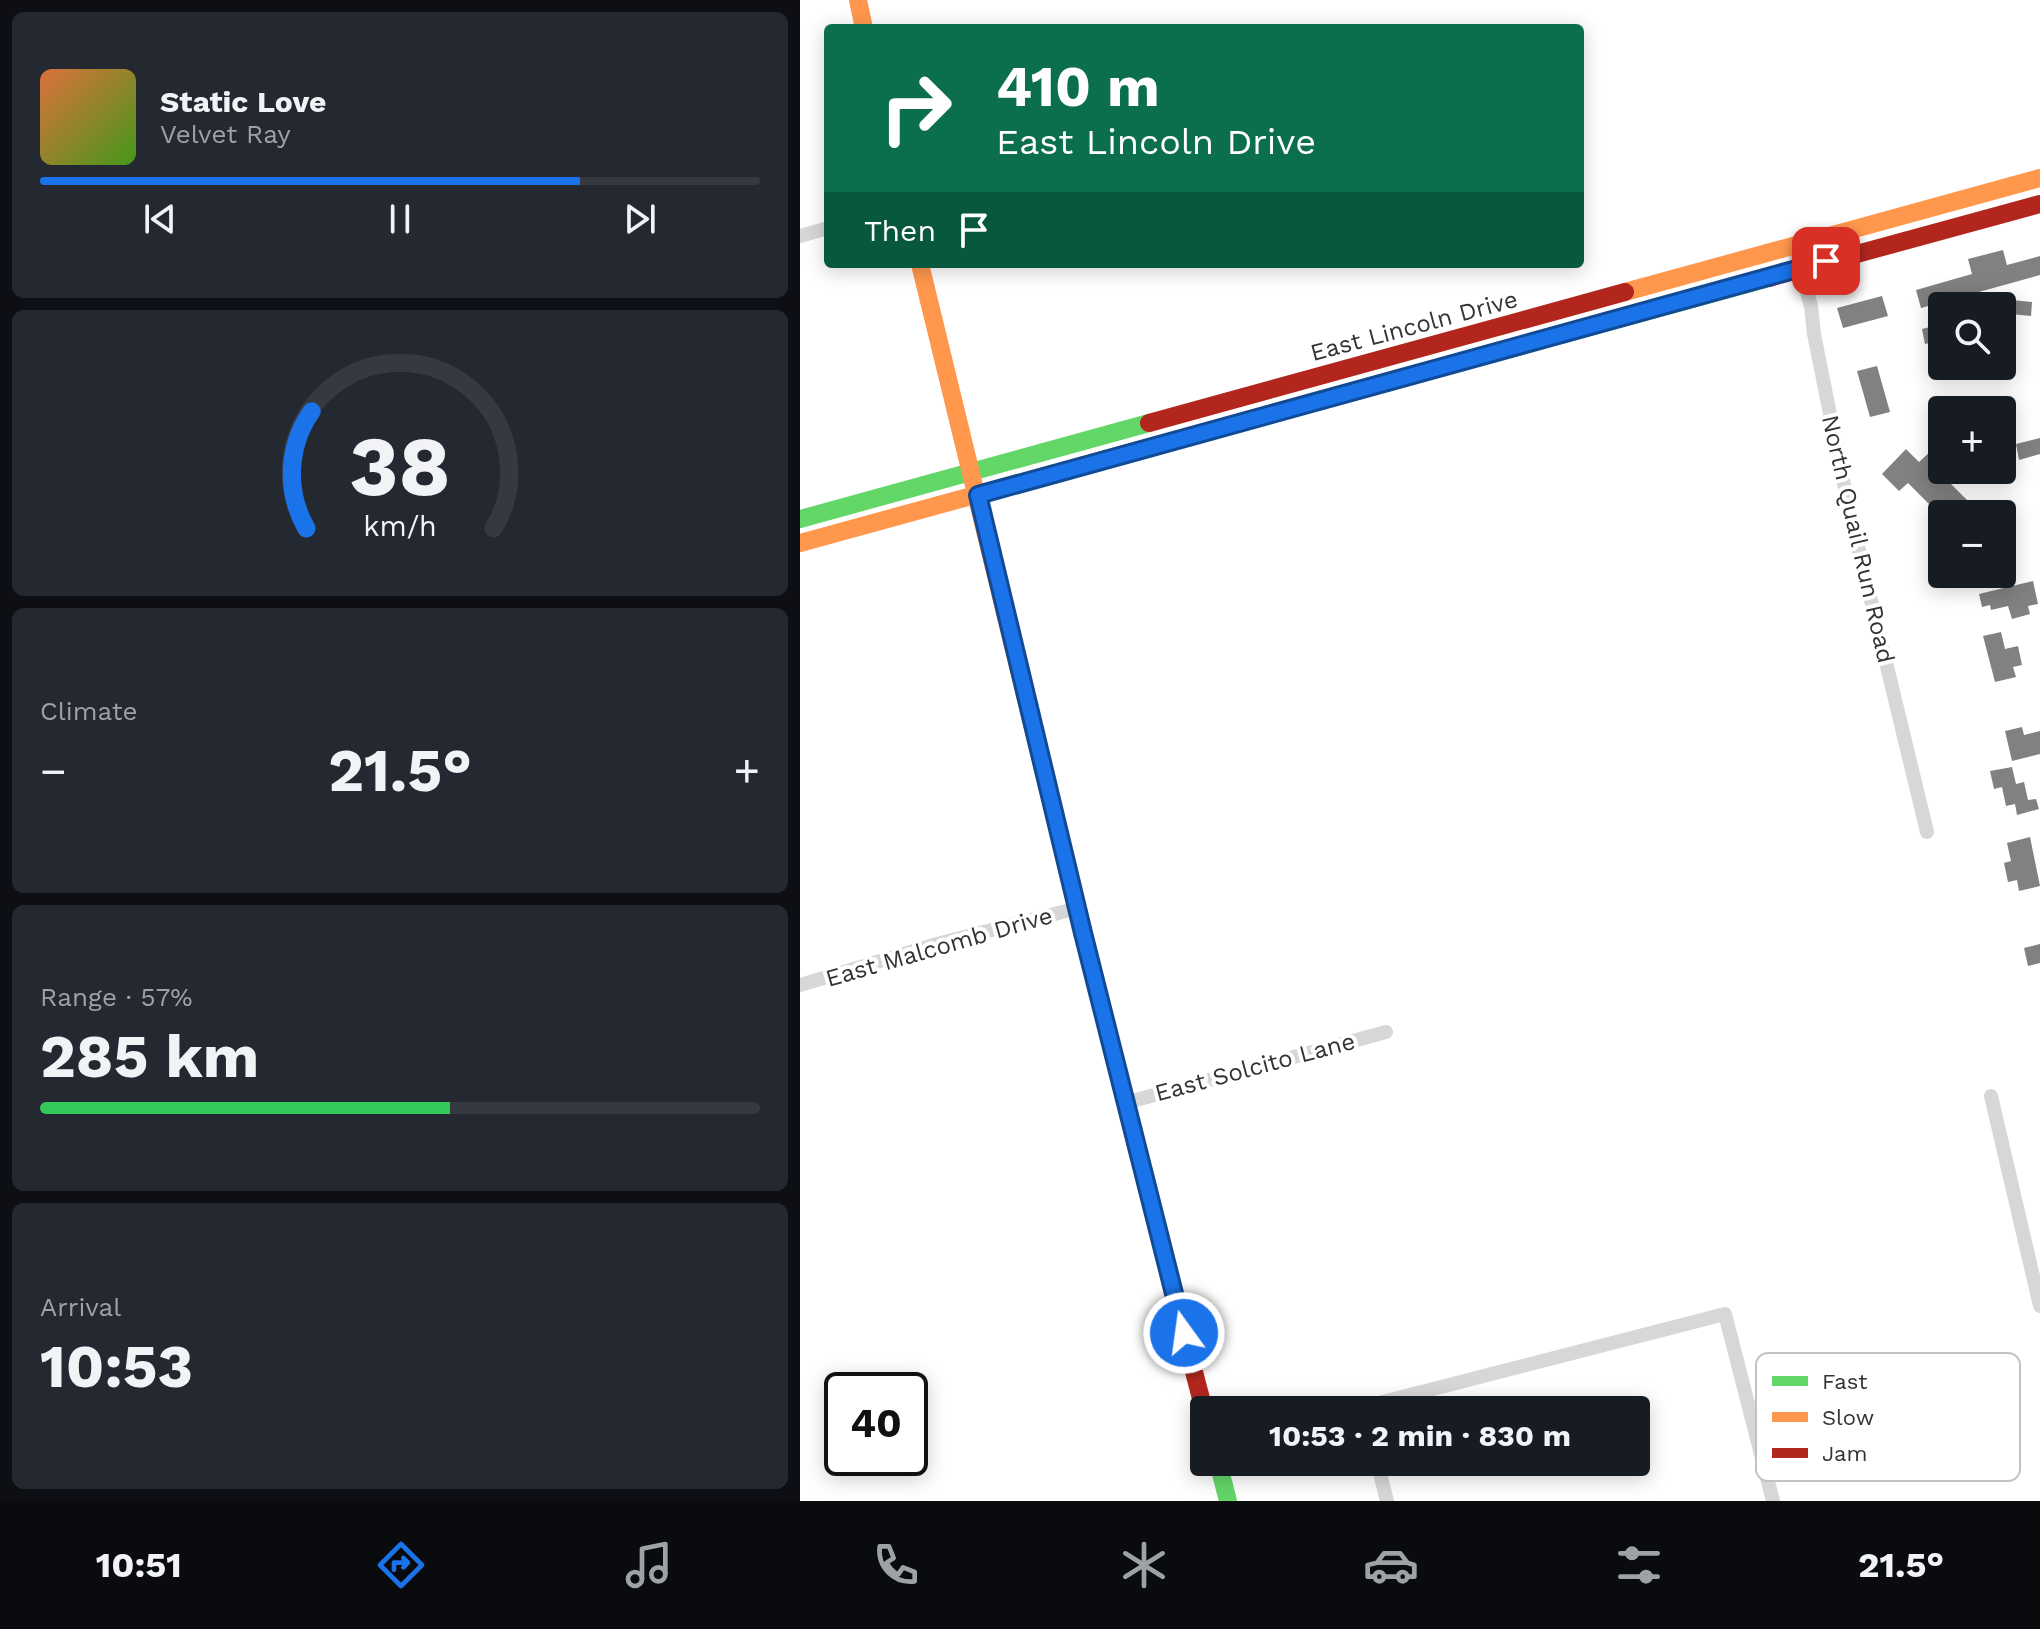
<!DOCTYPE html>
<html lang="en">
<head>
<meta charset="utf-8">
<style>
	:root { --surface:#171b24; --page:#242831; --text:#f1f3f6; --muted:#9ea1a6; --line:#363941; --accent:#1a73e8 }
	body { margin:0; font-family:"Work Sans",sans-serif; background:var(--page); color:var(--text); height:100vh; display:flex; flex-direction:column; font-size:30px; white-space:nowrap }
	* { box-sizing:border-box; margin:0 }
	p { font-size:26px; color:var(--muted) }
	.icon { flex:none; width:44px; height:44px; fill:none; stroke:currentColor; stroke-width:2; stroke-linecap:round; stroke-linejoin:round }
	.map { position:relative; flex:1; overflow:hidden }
	.panel { display:flex; flex-direction:column; gap:12px; padding:12px; background:#0d0f14; width:800px }
	.panel>* { flex:none }
	.banner { position:absolute; left:24px; top:24px; width:760px; height:244px; border-radius:8px; box-shadow:0 4px 20px #0003; background:#0b6e4f; color:#fff; overflow:hidden }
	.fabs { position:absolute; left:1128px; top:292px; display:grid; gap:16px }
	.fabs a { display:grid; place-items:center; width:88px; height:88px; border-radius:8px; background:var(--surface); box-shadow:0 4px 20px #0003; font-size:40px }
	.speed { position:absolute; left:24px; top:1372px; display:flex; gap:16px; font-size:40px; font-weight:700; text-align:center }
	.speed>* { display:grid; place-content:center; width:104px; height:104px; border-radius:50%; background:var(--surface); box-shadow:0 4px 20px #0003; line-height:1 }
	.speed .limit { border:4px solid #111; border-radius:12px; background:#fff; color:#111 }
	.pin { position:absolute; display:grid; place-items:center; width:68px; height:68px; color:#fff; margin:-34px; border-radius:16px; box-shadow:0 4px 12px #0006 }
	.me { position:absolute; width:88px; margin:-44px; rotate:346deg; stroke-linejoin:round; filter:drop-shadow(0 0 6px #0008) }
	.turn { display:flex; align-items:center; gap:28px; height:168px; padding:0 40px; font-size:36px }
	.turn .icon { width:104px; height:104px; stroke-width:2.5 }
	.turn b { display:block; font-size:56px; line-height:68px }
	.then { display:flex; align-items:center; height:76px; padding:0 40px; background:#0003; gap:16px; font-size:30px }
	.big { font-size:60px; font-weight:700; line-height:1.1 }
	.panel .card { flex:1; display:flex; flex-direction:column; justify-content:center; gap:12px; min-width:0; padding:0 28px; border-radius:12px; background:var(--page) }
	.panel .dial { align-items:center; gap:0 }
	.dial svg { height:208px; overflow:visible; fill:none; stroke:var(--line); stroke-width:7; stroke-linecap:round; text-anchor:middle }
	.dial text { fill:var(--text); stroke:none }
	.song { display:flex; align-items:center; gap:24px }
	.cover { width:96px; height:96px; border-radius:12px; background:linear-gradient(135deg,hsl(20 70% 55%),hsl(100 70% 35%)) }
	.played { height:8px; border-radius:4px; background:linear-gradient(90deg,var(--accent) 75%,var(--line) 75%) }
	.keys { display:flex; justify-content:space-around; direction:ltr }
	.heat { display:flex; justify-content:space-between; align-items:center; font-size:44px; direction:ltr }
	.charge { height:12px; border-radius:6px; background:linear-gradient(90deg,#34c759 57%,var(--line) 0) }
	.trip { position:absolute; left:390px; top:1396px; width:460px; height:80px; border-radius:8px; background:var(--surface); box-shadow:0 4px 20px #0003; font-weight:700; line-height:80px; text-align:center }
	.tab-bar { display:flex; height:128px; justify-content:space-around; align-items:center; background:#090b0e; color:var(--muted) }
	.tab-bar .icon { width:56px; height:56px }
	.tab-bar .selected { color:var(--accent) }
	.tab-bar b { font-size:36px; color:var(--text) }
	main { display:flex; flex:1; min-height:0 }
	.map>svg:first-child { display:block }
	.building { fill:#818181 }
	.lines { fill:none; stroke-linecap:round; stroke-linejoin:round }
	.street { stroke:#d7d7d7; stroke-width:14 }
	.fast { stroke:#63d668; stroke-width:18 }
	.slow { stroke:#ff974d; stroke-width:18 }
	.jam { stroke:#b3261e; stroke-width:18 }
	.route-casing { stroke:#114b97; stroke-width:20 }
	.route { stroke:#1a73e8; stroke-width:14 }
	.labels { text-anchor:middle; dominant-baseline:central; stroke-width:8; stroke-linejoin:round; paint-order:stroke }
	.street-label { font-size:24px; fill:#333; stroke:#fff }
	.key { fill:#fff; stroke:#c2c2c2; stroke-width:2 }
	.key-label { font-size:22px; fill:#333 }
</style>
</head>
<body>
<main>
<section class="panel">
<div class="card">
<div class="song"><i class="cover"></i><div><b>Static Love</b><p>Velvet Ray</p></div></div>
<div class="played"></div>
<div class="keys"><svg class="icon" aria-label="previous" viewBox="0 0 24 24"><path d="M18 5L8 12l10 7zM5 5v14"/></svg><svg class="icon" aria-label="pause" viewBox="0 0 24 24"><path d="M8 5v14M16 5v14"/></svg><svg class="icon" aria-label="next" viewBox="0 0 24 24"><path d="M6 5l10 7-10 7zM19 5v14"/></svg></div>
</div>
<div class="card dial"><svg viewBox="0 0 100 80">
<path d="M14 69A42 42 0 1 1 86 69"/>
<path d="M14 69A42 42 0 0 1 16 24" stroke="#1a73e8"/>
<text x="50" y="56" font-size="32" font-weight="700">38</text>
<text x="50" y="72" font-size="11">km/h</text>
</svg></div>
<div class="card"><p>Climate</p>
<div class="heat"><a>−</a><b class="big">21.5°</b><a>+</a></div>
</div>
<div class="card"><p>Range · 57%</p><b class="big">285 km</b><div class="charge"></div></div>
<div class="card"><p>Arrival</p><b class="big">10:53</b></div>
</section>
<div class="map">
<svg width="1240" height="1501" viewBox="0 0 1240 1501">
	<rect width="100%" height="100%" fill="#fff"/>
	<path class="building" d="M1203 250 1207 265 1240 256V275L1121 308 1116 290 1172 274 1168 259Z
		M1082 296 1088 316 1043 328 1037 308Z
		M1212 300 1232 302 1231 316 1210 314Z
		M1142 324V340L1125 344 1122 329Z
		M1077 366 1090 412 1070 417 1057 371Z
		M1240 438V454L1219 460 1216 444Z
		M1106 449 1119 462 1132 450 1142 460V470H1162L1150 483 1169 502 1158 514H1139L1108 483 1099 491 1082 474Z
		M1233 581 1238 604 1228 606 1230 614 1212 619 1208 606 1191 610 1190 605 1182 607 1179 594Z
		M1201 632 1205 649 1218 646 1222 665 1213 667 1216 677 1195 682 1183 636Z
		M1222 727 1224 735 1240 731V754L1212 761 1205 731Z
		M1212 767 1216 784 1224 782 1228 800 1236 799 1239 809 1217 815 1215 804 1206 806 1202 787 1194 789 1190 771Z
		M1230 837 1240 886 1219 891 1217 880 1208 882 1204 863 1211 861 1207 843Z
		M1240 944V963L1228 966 1224 948Z"/>
	<g class="lines">
		<path class="street" d="M0 236 28 228
			M993 246 1011 306 1014 334 1049 509 1127 832
			M0 985 137 944 278 908
			M1191 1096 1240 1306
			M325 1103 586 1032
			M563 1410V1407L925 1314 973 1501
			M577 1462 587 1501"/>
		<path class="fast" d="M467 415 969 278
			M0 519 349 423
			M252 806 371 1284
			M418 1462 428 1501"/>
		<path class="slow" d="M58 0 64 28
			M120 264 252 806
			M825 292 1240 178
			M0 543 467 415"/>
		<path class="jam" d="M969 278 1240 204
			M349 423 825 292
			M371 1284 404 1410"/>
	</g>
	<g class="lines">
		<g class="route-casing">
			<path id="route" d="M384 1333 283 933 178 495 1026 261"/>
		</g>
		<use href="#route" class="route"/>
	</g>
	<g class="labels">
		<g class="street-label">
			<text transform="translate(614 326) rotate(-15)">East Lincoln Drive</text>
			<text transform="translate(1058 539) rotate(77)">North Quail Run Road</text>
			<text transform="translate(139 947) rotate(-16)">East Malcomb Drive</text>
			<text transform="translate(455 1067) rotate(-15)">East Solcito Lane</text>
		</g>
	</g>
	<rect x="956" y="1353" width="264" height="128" rx="12" class="key"/>
	<rect x="972" y="1376" width="36" height="10" fill="#63d668"/>
	<rect x="972" y="1412" width="36" height="10" fill="#ff974d"/>
	<rect x="972" y="1448" width="36" height="10" fill="#b3261e"/>
	<g class="key-label">
		<text x="1022" y="1389">Fast</text>
		<text x="1022" y="1425">Slow</text>
		<text x="1022" y="1461">Jam</text>
	</g>
</svg>
<div class="fabs">
<a><svg class="icon" aria-label="search" viewBox="0 0 24 24"><circle cx="10" cy="10" r="6"/><path d="M15 15l6 6"/></svg></a>
<a>+</a>
<a>−</a>
</div>
<div class="speed"><div class="limit">40</div></div>
<div class="pin" style="left:1026px;top:261px;background:#d93025"><svg class="icon" aria-label="arrive" viewBox="0 0 24 24"><path d="M6 21V4h12l-3 4 3 4H6"/></svg></div>
<svg class="me" style="left:384px;top:1333px" viewBox="-20 -20 40 40"><circle r="17" fill="#1a73e8" stroke="#fff" stroke-width="3"/><path d="M0-11L8 9 0 5-8 9z" fill="#fff"/></svg>
<div class="trip">10:53 · 2 min · 830 m</div>
<div class="banner">
<div class="turn"><svg class="icon" aria-label="right" viewBox="0 0 24 24"><path d="M7 20v-9h11M14 6l5 5-5 5"/></svg><div><b>410 m</b>East Lincoln Drive</div></div>
<div class="then">Then<svg class="icon" aria-label="arrive" viewBox="0 0 24 24"><path d="M6 21V4h12l-3 4 3 4H6"/></svg></div>
</div>
</div>
</main>
<nav class="tab-bar">
<b>10:51</b>
<svg class="icon selected" aria-label="directions" viewBox="0 0 24 24"><path d="M12 3l9 9-9 9-9-9zM9 14v-3h6M13 9l2 2-2 2"/></svg>
<svg class="icon" aria-label="music" viewBox="0 0 24 24"><path d="M9 18V5l10-2v13"/><circle cx="6" cy="18" r="3"/><circle cx="16" cy="16" r="3"/></svg>
<svg class="icon" aria-label="phone" viewBox="0 0 24 24"><path d="M5 4h4l2 5-3 2q2 4 5 5l2-3 5 2v4C11 20 4 13 5 4z"/></svg>
<svg class="icon" aria-label="climate" viewBox="0 0 24 24"><path d="M12 3v18M4 7l16 10M4 17L20 7"/></svg>
<svg class="icon" aria-label="car" viewBox="0 0 24 24"><path d="M5 17H2v-5l4-1 3-4h7l3 4 3 1v5h-3M9 17h6M6 11h13"/><circle cx="7" cy="17" r="2"/><circle cx="17" cy="17" r="2"/></svg>
<svg class="icon" aria-label="filters" viewBox="0 0 24 24"><path d="M4 7h16M4 17h16"/><circle cx="9" cy="7" r="2"/><circle cx="15" cy="17" r="2"/></svg>
<b>21.5°</b>
</nav>
</body>
</html>
